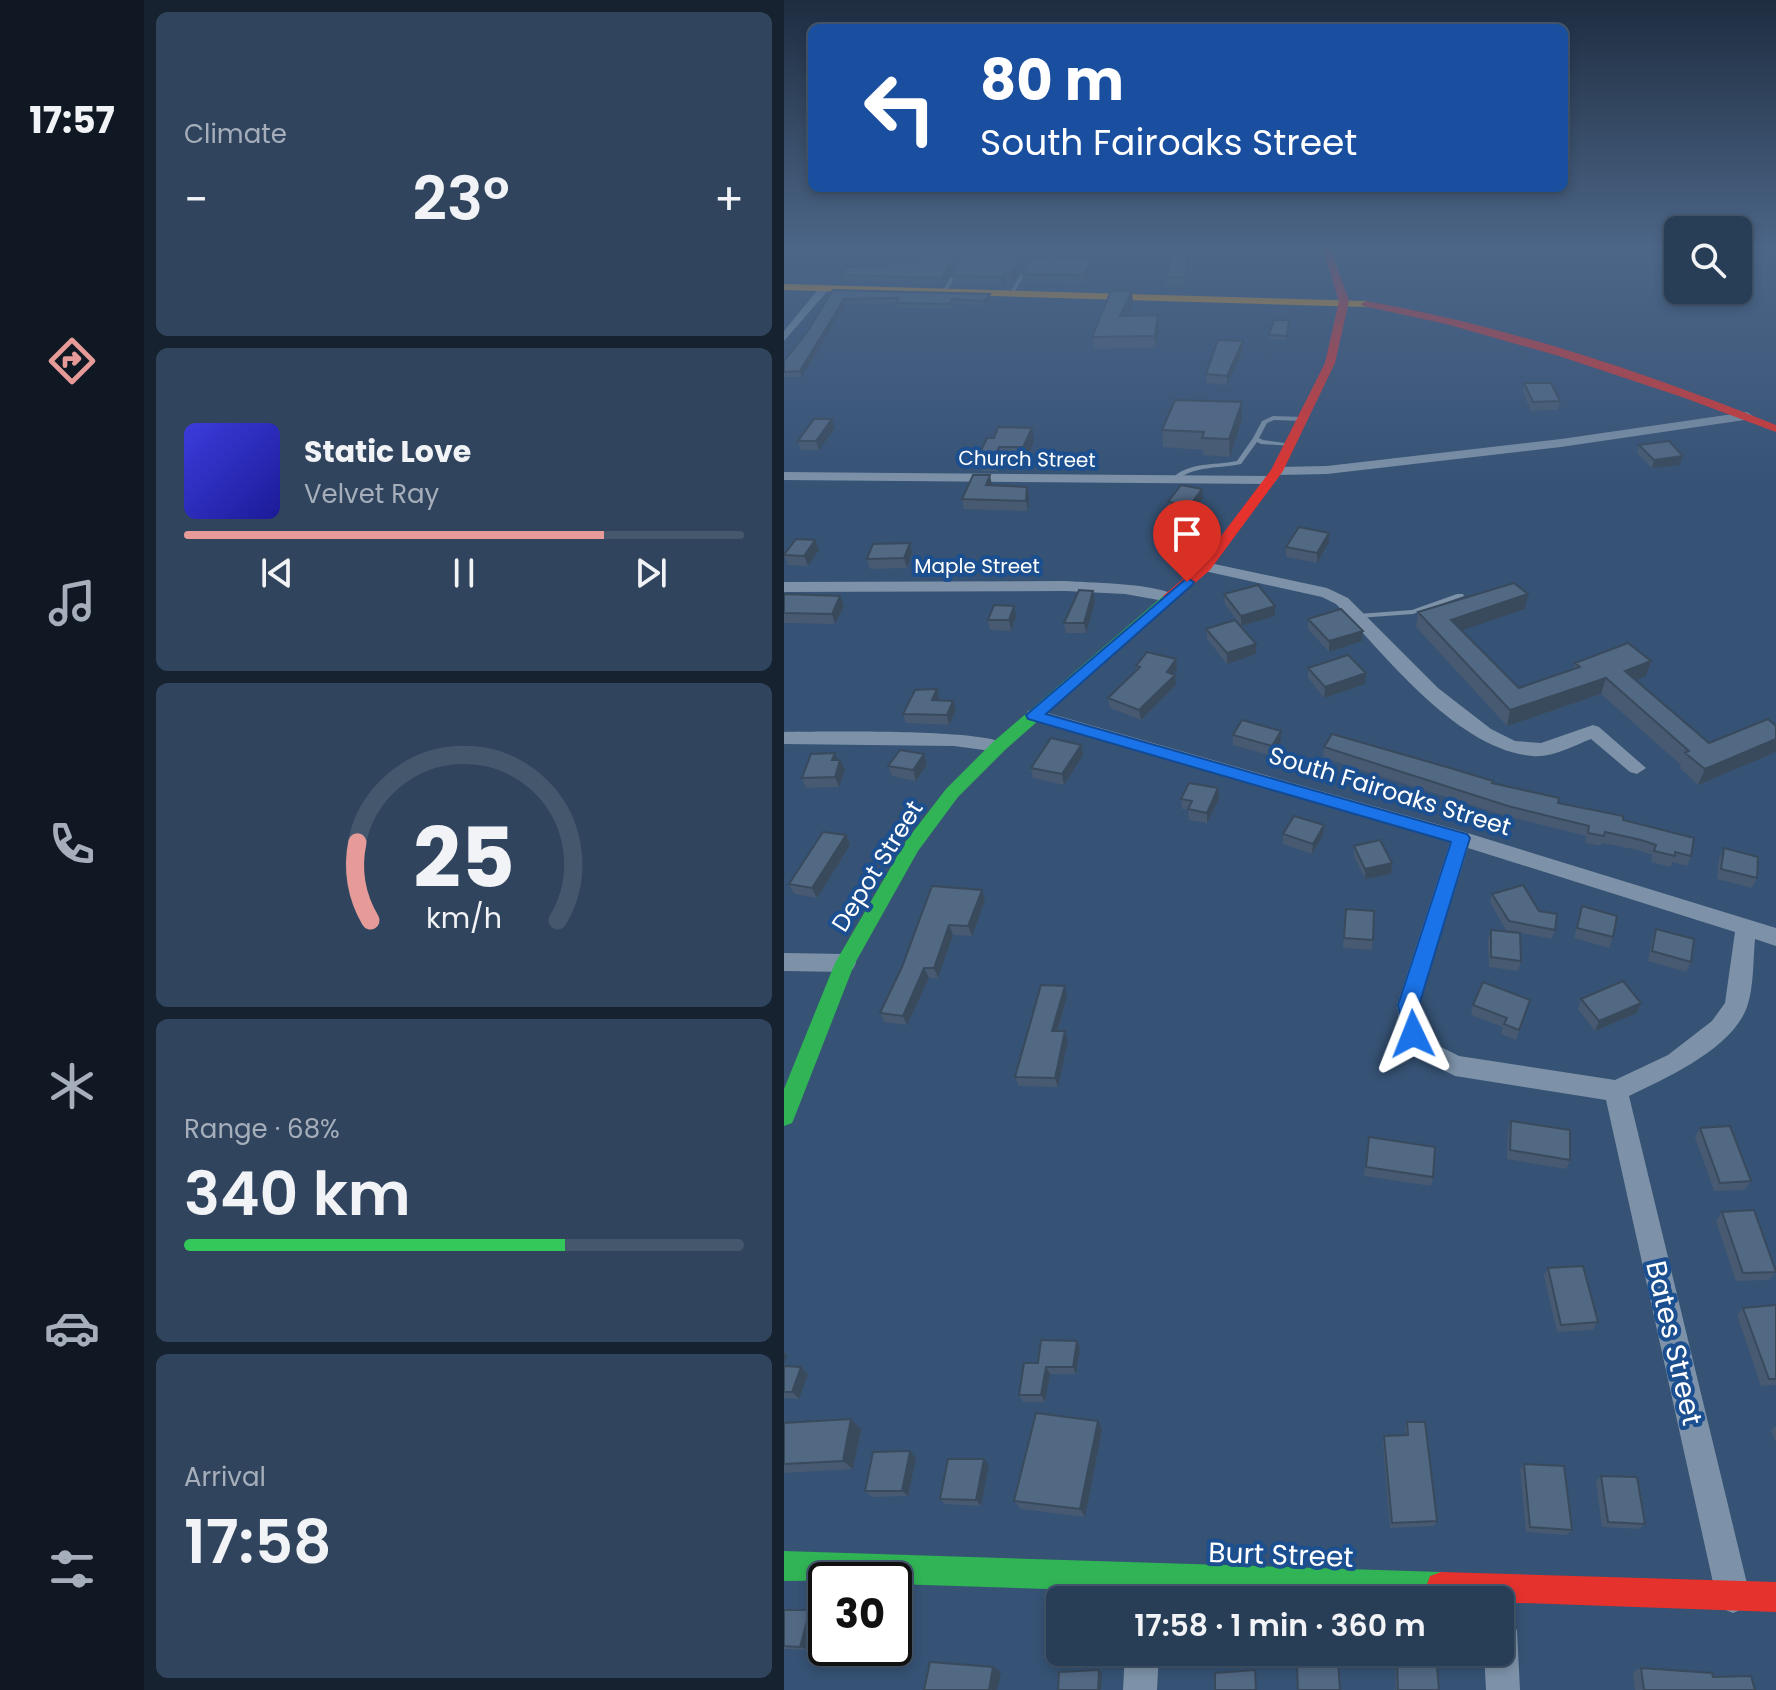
<!DOCTYPE html>
<html lang="en">
<head>
<meta charset="utf-8">
<style>
	:root { --surface:#283e57; --page:#30455d; --text:#f1f3f6; --muted:#a5aeba; --line:#44576d; --accent:#e69b98 }
	body { margin:0; font-family:Poppins,sans-serif; background:var(--page); color:var(--text); height:100vh; display:flex; flex-direction:column; font-size:30px; white-space:nowrap }
	* { box-sizing:border-box; margin:0 }
	p { font-size:26px; color:var(--muted) }
	.icon { flex:none; width:44px; height:44px; fill:none; stroke:currentColor; stroke-width:2; stroke-linecap:round; stroke-linejoin:round }
	.map { position:relative; flex:1; overflow:hidden }
	.panel { display:flex; flex-direction:column; gap:12px; padding:12px; background:#162230; width:640px }
	.panel>* { flex:none }
	.top-card { position:absolute; left:24px; top:24px; width:760px; height:168px; border-radius:12px; box-shadow:0 4px 12px #0003,0 0 0 2px var(--line); background:#1a4fa0; color:#fff; overflow:hidden }
	.tools { position:absolute; left:880px; top:216px; display:grid; gap:16px }
	.tools a { display:grid; place-items:center; width:88px; height:88px; border-radius:12px; background:var(--surface); box-shadow:0 4px 12px #0003,0 0 0 2px var(--line); font-size:40px }
	.speed { position:absolute; left:24px; top:1562px; display:flex; gap:16px; font-size:40px; font-weight:700; text-align:center }
	.speed>* { display:grid; place-content:center; width:104px; height:104px; border-radius:50%; background:var(--surface); box-shadow:0 4px 12px #0003,0 0 0 2px var(--line); line-height:1 }
	.speed .limit { border:4px solid #111; border-radius:12px; background:#fff; color:#111 }
	.pin { position:absolute; display:grid; place-items:center; width:68px; height:68px; color:#fff; margin:-82px -34px; border-radius:50% 50% 50% 0; rotate:-45deg; box-shadow:0 0 8px #0007 }
	.pin .icon { rotate:45deg }
	.me { position:absolute; width:88px; margin:-44px; rotate:358deg; stroke-linejoin:round; filter:drop-shadow(0 0 6px #0008) }
	.turn { display:flex; align-items:center; gap:28px; height:168px; padding:0 40px; font-size:36px }
	.turn .icon { width:104px; height:104px; stroke-width:2.5 }
	.turn b { display:block; font-size:56px; line-height:68px }
	.big { font-size:60px; font-weight:600; line-height:1.1 }
	.panel .card { flex:1; display:flex; flex-direction:column; justify-content:center; gap:12px; min-width:0; padding:0 28px; border-radius:12px; background:var(--page) }
	.panel .dial { align-items:center; gap:0 }
	.dial svg { height:208px; overflow:visible; fill:none; stroke:var(--line); stroke-width:7; stroke-linecap:round; text-anchor:middle }
	.dial text { fill:var(--text); stroke:none }
	.song { display:flex; align-items:center; gap:24px }
	.cover { width:96px; height:96px; border-radius:12px; background:linear-gradient(135deg,hsl(240 70% 55%),hsl(240 70% 35%)) }
	.played { height:8px; border-radius:4px; background:linear-gradient(90deg,var(--accent) 75%,var(--line) 75%) }
	.keys { display:flex; justify-content:space-around; direction:ltr }
	.heat { display:flex; justify-content:space-between; align-items:center; font-size:44px; direction:ltr }
	.charge { height:12px; border-radius:6px; background:linear-gradient(90deg,#34c759 68%,var(--line) 0) }
	.trip { position:absolute; left:262px; top:1586px; width:468px; height:80px; border-radius:12px; background:var(--surface); box-shadow:0 4px 12px #0003,0 0 0 2px var(--line); font-weight:600; line-height:80px; text-align:center }
	main { display:flex; flex:1; min-height:0 }
	.tab-bar { display:flex; flex-direction:column; width:144px; justify-content:space-around; align-items:center; background:#101923; color:var(--muted) }
	.tab-bar .icon { width:56px; height:56px }
	.tab-bar .on { color:var(--accent) }
	.tab-bar b { font-size:36px; color:var(--text) }
	.map>svg:first-child { display:block }
	.lines { fill:none; stroke-linecap:round; stroke-linejoin:round }
	.lane { fill:#7d92a8; fill-rule:evenodd }
	.street { fill:#7d92a8; fill-rule:evenodd }
	.fast { fill:#30b455; fill-rule:evenodd }
	.slow { fill:#ff9f0a; fill-rule:evenodd }
	.jam { fill:#e5322d; fill-rule:evenodd }
	.wall { fill:#475a72 }
	.shaded-wall { fill:#394a5c }
	.building { fill:#526984; stroke:#394a5c; stroke-width:2 }
	.route { fill:#1a73e8; stroke:#114b97; stroke-width:2 }
	.labels { text-anchor:middle; dominant-baseline:central; stroke-width:8; stroke-linejoin:round; paint-order:stroke }
	.far-street-label { font-size:20px; fill:#fff; stroke:#1b4f8f }
	.street-label { font-size:24px; fill:#fff; stroke:#1b4f8f }
	.near-street-label { font-size:28px; fill:#fff; stroke:#1b4f8f }
</style>
</head>
<body>
<main>
<nav class="tab-bar">
<b>17:57</b>
<svg class="icon on" aria-label="directions" viewBox="0 0 24 24"><path d="M12 3l9 9-9 9-9-9zM9 14v-3h6M13 9l2 2-2 2"/></svg>
<svg class="icon" aria-label="music" viewBox="0 0 24 24"><path d="M9 18V5l10-2v13"/><circle cx="6" cy="18" r="3"/><circle cx="16" cy="16" r="3"/></svg>
<svg class="icon" aria-label="phone" viewBox="0 0 24 24"><path d="M5 4h4l2 5-3 2q2 4 5 5l2-3 5 2v4C11 20 4 13 5 4z"/></svg>
<svg class="icon" aria-label="climate" viewBox="0 0 24 24"><path d="M12 3v18M4 7l16 10M4 17L20 7"/></svg>
<svg class="icon" aria-label="car" viewBox="0 0 24 24"><path d="M5 17H2v-5l4-1 3-4h7l3 4 3 1v5h-3M9 17h6M6 11h13"/><circle cx="7" cy="17" r="2"/><circle cx="17" cy="17" r="2"/></svg>
<svg class="icon" aria-label="filters" viewBox="0 0 24 24"><path d="M4 7h16M4 17h16"/><circle cx="9" cy="7" r="2"/><circle cx="15" cy="17" r="2"/></svg>
</nav>
<section class="panel">
<div class="card"><p>Climate</p>
<div class="heat"><a>−</a><b class="big">23°</b><a>+</a></div>
</div>
<div class="card">
<div class="song"><i class="cover"></i><div><b>Static Love</b><p>Velvet Ray</p></div></div>
<div class="played"></div>
<div class="keys"><svg class="icon" aria-label="previous" viewBox="0 0 24 24"><path d="M18 5L8 12l10 7zM5 5v14"/></svg><svg class="icon" aria-label="pause" viewBox="0 0 24 24"><path d="M8 5v14M16 5v14"/></svg><svg class="icon" aria-label="next" viewBox="0 0 24 24"><path d="M6 5l10 7-10 7zM19 5v14"/></svg></div>
</div>
<div class="card dial"><svg viewBox="0 0 100 80">
<path d="M14 69A42 42 0 1 1 86 69"/>
<path d="M14 69A42 42 0 0 1 9 39" stroke="#e69b98"/>
<text x="50" y="56" font-size="32" font-weight="700">25</text>
<text x="50" y="72" font-size="11">km/h</text>
</svg></div>
<div class="card"><p>Range · 68%</p><b class="big">340 km</b><div class="charge"></div></div>
<div class="card"><p>Arrival</p><b class="big">17:58</b></div>
</section>
<div class="map">
<svg width="992" height="1690" viewBox="0 0 992 1690">
	<rect width="100%" height="100%" fill="#365274"/>
	<g class="lines">
		<path class="lane" d="M182 251 186 252 162 292H158Z
			M251 252 253 253 230 293 225 294 249 253Z
			M489 416 519 417 522 419 519 421 490 420 483 423 475 438 479 440 508 444V446L477 444 473 442 457 464C434 469 411 465 391 481L386 480C405 461 428 466 453 461L469 438 478 421Z
			M673 594H679L680 596 629 614 574 618 570 616 574 614 628 610Z"/>
		<path class="street" d="M37 286 46 288 0 341V331Z
			M963 412 969 416 967 419 777 447 543 474 493 475 486 471 493 467 543 466 777 439Z
			M0 472 486 476 493 480 486 484 0 480Z
			M421 562 543 588 564 598 654 688 707 729 731 741 757 743 809 725 815 727 862 768 853 774 846 772 807 739C789 746 768 758 748 756 673 749 602 656 552 604L538 597 416 570 413 567Z
			M282 581C306 583 377 583 394 597L386 602 341 594 282 591 0 592V582Z
			M250 709 677 831 992 928V946L971 939C969 960 970 987 963 1007 948 1049 882 1078 845 1096L966 1596 961 1608 949 1613 937 1608 932 1596 822 1100 671 1076 627 1054 617 1034 613 1005 666 842 244 719 241 715 244 711ZM684 848 951 932 941 1003 928 1021 884 1055 831 1080 675 1056 643 1040 635 1005Z
			M0 732C33 732 209 728 224 746L215 752 170 746 0 744Z
			M0 953 61 954 69 957 72 963 69 969 61 972 0 971Z
			M716 1614 728 1619 733 1631 736 1690H702L700 1652H716Z
			M341 1652H375L373 1690H339Z"/>
		<path class="fast" d="M384 595 391 599 389 602 221 750 174 797 134 851 70 965 11 1116 8 1123 0 1126V1089L51 963 122 841 162 789 209 742 379 596Z
			M0 1551 657 1572 668 1576 672 1587 668 1598 661 1600H599L110 1584V1580L0 1581Z"/>
		<path class="slow" d="M0 284 582 301 587 304 582 307 0 290Z"/>
		<path class="jam" d="M539 250H547L565 301 551 363 499 471 426 570 389 602H379V596L416 564 487 470 541 363 555 301Z
			M582 301C722 326 861 372 992 425V432L898 397 775 356 662 324 579 306 577 304Z
			M657 1572 992 1582V1612L653 1600 646 1598 642 1587 646 1576Z"/>
	</g>
	<path class="wall" d="M235 250 231 257H237L239 265 229 282 222 281 218 285 170 284 168 276Z
		M390 250H406L403 285 382 286 381 277Z
		M171 255 173 261 159 284 59 281 57 275Z
		M308 259 309 267 301 284 240 282 238 274Z
		M49 290 207 299 201 306 169 304 167 309 113 308 112 303 61 305 18 377H0V361L23 332Z
		M349 303 343 316 375 327 372 348 309 349 308 337Z
		M505 324 502 340 485 339V335Z
		M459 341V350L443 385 422 383V374Z
		M740 383 776 401 774 410 747 411 739 392Z
		M458 402V419L446 457 419 455V450L379 447 378 430Z
		M51 428 35 450H17L14 441Z
		M203 438 250 442 242 461H218L214 471H198L194 457Z
		M855 445 896 465 868 468 853 453Z
		M208 485 243 487 245 496 244 511 180 509 178 499Z
		M419 498 406 515 384 511V502Z
		M545 533V542L533 563 502 557V547Z
		M35 550 24 566 4 565 0 555Z
		M128 553 123 568 86 569 83 559Z
		M309 591 311 602 302 633H282L280 623Z
		M0 594 56 596 60 606 51 624 0 623Z
		M440 594 491 606V616L457 626 441 604Z
		M741 609 678 630 735 688 789 670 791 663 867 661 862 676 851 680 925 743 992 726V752L914 785 896 768 897 765 817 694 723 726 632 627 634 612Z
		M232 616 227 631 206 630 204 620Z
		M524 619 578 641 545 652 524 629Z
		M422 629 472 654 443 664 423 639Z
		M392 659 393 669 389 674 392 685 357 720 326 708 324 698 352 671V666Z
		M524 668 582 673 581 684 540 698 524 678Z
		M155 699V700L172 710 165 725 122 723 119 714Z
		M449 735 497 741 488 756 449 745Z
		M297 745 299 755 280 785 249 778 247 768Z
		M540 747 709 784 839 820 907 856 903 866 888 862 887 867 867 862 868 855 854 850 818 843 817 846 801 843 802 836 722 816 539 758Z
		M140 754 143 764 132 781 108 776 104 766Z
		M54 760H56L61 770 55 787 22 788 18 778Z
		M434 788 435 799 423 823 405 820 404 810 398 809 397 799Z
		M540 825 539 835 528 854 499 844V834Z
		M62 835 66 845 33 898 10 894 5 884Z
		M570 846 608 863 607 874 581 879 570 856Z
		M940 848 973 878 968 888 933 879 935 858Z
		M148 886 201 900 188 936 169 935 154 978H145L123 1025 100 1022 96 1013 118 967Z
		M708 894 755 911 771 930 768 939 722 930 706 902Z
		M798 906 829 937 825 948 790 938Z
		M562 909 589 940 588 950 559 948Z
		M872 929 907 962 902 972 864 961 868 939Z
		M707 930 737 961 734 971 705 967 704 940Z
		M283 996 274 1031H281L284 1041 274 1087 235 1086 231 1077Z
		M797 999 857 1003 853 1013 811 1031 794 1009Z
		M746 1000 732 1040 717 1034 719 1027 687 1015 689 1005Z
		M727 1121 786 1160 782 1169 723 1159 724 1130Z
		M916 1128 967 1181 960 1190 930 1191 911 1137Z
		M585 1137 649 1177 647 1186 580 1176Z
		M938 1212 992 1272 985 1280 952 1281 932 1221Z
		M764 1268 814 1322 809 1330 773 1332 760 1276Z
		M992 1305V1385L977 1386 953 1315 959 1308Z
		M293 1341 296 1348 292 1374H266L261 1402H239L235 1395 254 1363Z
		M0 1366 17 1367 24 1374 15 1399 0 1398Z
		M623 1422 653 1521 650 1526 606 1528 599 1443 600 1436H622L621 1429Z
		M0 1423 77 1429 69 1469 0 1473Z
		M992 1426V1443L987 1430Z
		M318 1430 301 1517 237 1509 230 1501Z
		M126 1451 132 1458 124 1496 88 1497 81 1491Z
		M740 1464 788 1530 783 1535 742 1532 736 1470Z
		M205 1465 197 1506 161 1504 156 1499Z
		M817 1476 861 1524 855 1529 818 1527 812 1481Z
		M26 1610 33 1614 24 1650 0 1649V1612Z
		M613 1665 655 1690H612L611 1668Z
		M857 1668 929 1677 971 1690H851L849 1672Z"/>
	<path class="shaded-wall" d="M229 250H235L226 265 225 257Z
		M171 255 173 261 159 284 158 278Z
		M237 257 239 265 229 282 227 274Z
		M308 259 309 267 301 284 300 275Z
		M220 273 222 281 218 285 217 277Z
		M348 291 349 303 337 328 336 316Z
		M206 294 207 299 201 306 200 301Z
		M60 299 61 305 18 377 16 371Z
		M374 315 375 327 372 348 371 336Z
		M459 341V350L443 385V376Z
		M458 402V419L446 457 445 439Z
		M48 419 51 428 35 450 32 441Z
		M248 428 250 442 242 461 239 447Z
		M215 447 218 461 214 471 211 457Z
		M899 456 896 465 868 468 870 460Z
		M206 475 208 485 204 495 202 485Z
		M243 487 245 496 244 511 242 501Z
		M418 489 419 498 406 515V505Z
		M545 533V542L533 563V553Z
		M31 540 35 550 24 566 20 556Z
		M126 543 128 553 123 568 120 558Z
		M309 591 311 602 302 633 300 623Z
		M744 594 741 609 665 635 667 620Z
		M56 596 60 606 51 624 48 614Z
		M230 606 232 616 227 631 225 620Z
		M491 606V616L457 626V616Z
		M579 631 578 641 545 652V641Z
		M472 644V654L443 664V653Z
		M392 659 393 669 385 680 391 675 392 685 357 720 355 710Z
		M867 661 862 676 836 686 841 671Z
		M582 673 581 684 540 698 541 687Z
		M822 678 817 694 723 726 726 710Z
		M153 689 155 699 151 709 148 700Z
		M169 701 172 710 165 725 163 715Z
		M497 731V741L488 756V746Z
		M992 739V752L914 785 921 769Z
		M297 745 299 755 280 785 278 774Z
		M51 753 55 763 56 760 61 770 55 787 51 777 48 760Z
		M140 754 143 764 132 781 129 770Z
		M434 788 435 799 423 823V813Z
		M540 825 539 835 528 854 529 844Z
		M62 835 66 845 33 898 28 888Z
		M608 863 607 874 581 879V869Z
		M198 890 201 900 188 936 184 926Z
		M165 925 169 935 154 978 150 968Z
		M140 968 145 978 123 1025 119 1016Z
		M281 986 283 996 271 1040 268 1031Z
		M857 1003 853 1013 811 1031 815 1021Z
		M281 1031 284 1041 274 1087 271 1078Z
		M293 1341 296 1348 292 1374 289 1367Z
		M0 1352 3 1356 0 1364Z
		M17 1367 24 1374 15 1399 8 1392Z
		M262 1367 266 1374 261 1402 257 1395Z
		M67 1419 77 1429 69 1469 59 1461Z
		M314 1421 318 1430 301 1517 296 1509Z
		M126 1451 132 1458 124 1496 118 1491Z
		M200 1459 205 1465 197 1506 192 1500Z
		M26 1610 33 1614 24 1650 16 1647Z
		M209 1667 217 1672 213 1690H205Z
		M315 1670 318 1673 317 1690H314Z"/>
	<path class="building" d="M187 250H229L225 257H237L227 274 220 273 217 277 168 276Z
		M390 250H404L402 277H381Z
		M145 254 171 255 158 278 57 275 62 267 104 266 108 260H139Z
		M248 257 308 259 300 275 238 274Z
		M49 290 206 294 200 301 168 299 166 304 112 303 115 298 60 299 16 371 0 372V361L23 332Z
		M327 291H348L336 316 374 315 371 336 308 337Z
		M490 320H505L503 336 485 335Z
		M434 340 459 341 443 376 422 374Z
		M740 383H767L776 401 749 402Z
		M391 400 458 402 445 439 418 438 420 432 378 430Z
		M30 419H48L32 441H14Z
		M214 427 248 428 239 447H215L211 457H194L203 438H210Z
		M885 441 899 456 870 460 855 445Z
		M189 475H206L202 485 243 487 242 501 178 499Z
		M397 485 418 489 406 505 384 502Z
		M515 527 545 533 533 553 502 547Z
		M12 539 31 540 20 556 0 555Z
		M126 543 120 558 83 559 89 544Z
		M730 583 744 594 667 620 735 688 796 667 791 663 844 643 867 661 841 671 925 743 984 719 992 726V739L921 769 901 753 905 751 822 678 726 710 634 612Z
		M474 585 491 606 457 616 440 594Z
		M295 590 309 591 300 623H280Z
		M0 594 56 596 48 614 0 613Z
		M210 605 230 606 225 620H204Z
		M557 609 579 631 545 641 524 619Z
		M451 620 472 644 443 653 422 629Z
		M363 652 392 659 383 672 391 675 355 710 324 698 356 667 352 666Z
		M564 655 582 673 541 687 524 668Z
		M153 689 148 700 169 701 163 715 119 714 131 690Z
		M458 720 497 731 488 746 449 735Z
		M548 734 666 768 709 781 708 783 775 798 774 803 839 816V820L910 838 907 856 891 852V856L870 851 872 845 857 840 821 832 820 836 804 833 805 826 724 806 540 747Z
		M267 738 297 745 278 774 247 768Z
		M116 750 140 754 129 770 104 766Z
		M51 753 48 760H56L51 777 18 778 27 754Z
		M405 783 434 788 423 813 404 809 408 801 397 799Z
		M510 816 540 825 529 844 499 834Z
		M39 832 62 835 28 888 5 884Z
		M596 840 608 863 581 869 570 846Z
		M940 848 974 857 973 878 937 869Z
		M739 885 755 911 773 914 771 930 725 921 708 894Z
		M148 886 198 890 184 926 165 925 150 968H140L119 1016 96 1013 118 967Z
		M798 906 833 916 829 937 793 928Z
		M562 909 590 911 589 940 560 938Z
		M872 929 910 939 907 962 868 951Z
		M707 930 736 933 737 961 707 957Z
		M839 981 857 1003 815 1021 797 999Z
		M699 982 746 1000 735 1030 720 1024 723 1018 689 1005Z
		M257 985 281 986 268 1031H281L271 1078 231 1077Z
		M727 1121 786 1130V1160L726 1150Z
		M946 1126 967 1181 936 1183 916 1128Z
		M585 1137 651 1147 649 1177 582 1167Z
		M970 1210 992 1272 959 1273 938 1212Z
		M799 1266 814 1322 777 1325 764 1268Z
		M992 1305V1379H985L959 1308Z
		M257 1340 293 1341 289 1367H262L257 1395H235L240 1363H254Z
		M0 1366 17 1367 8 1392H0Z
		M252 1413 314 1421 296 1509 230 1501Z
		M67 1419 59 1461 0 1464V1423Z
		M623 1422H641L653 1521 608 1523 600 1436 624 1435Z
		M126 1451 118 1491H81L89 1452Z
		M164 1459H200L192 1500 156 1499Z
		M740 1464 780 1466 788 1530 746 1527Z
		M817 1476 853 1477 861 1524 824 1522Z
		M0 1610H26L16 1647 0 1646Z
		M554 1661 556 1690H514L513 1664Z
		M146 1662 209 1667 205 1690H140Z
		M613 1665 653 1666 655 1690H614Z
		M857 1668 928 1673 929 1677 967 1676 971 1690H860Z
		M315 1670 314 1690H274L275 1672Z
		M471 1670 472 1690H431V1673Z"/>
	<linearGradient id="sky" x2="0" y2="1"><stop stop-color="#1e2d40"/><stop offset="0.51" stop-color="#4c6688"/><stop offset="1" stop-color="#4c6688" stop-opacity="0"/></linearGradient>
	<rect width="992" height="487" fill="url(#sky)"/>
	<path class="route" d="M403 578 410 582 408 585 262 714 683 834 686 838 635 1005 639 1034 636 1041 629 1043 621 1041 614 1005 667 842 244 719 242 715Z"/>
	<g class="labels">
		<g class="far-street-label">
			<text transform="translate(243 459) rotate(1)">Church Street</text>
			<text x="193" y="566">Maple Street</text>
		</g>
		<g class="street-label">
			<text transform="translate(606 791) rotate(17)">South Fairoaks Street</text>
			<text transform="translate(93 866) rotate(-58)">Depot Street</text>
		</g>
		<g class="near-street-label">
			<text transform="translate(890 1343) rotate(77)">Bates Street</text>
			<text transform="translate(497 1555) rotate(2)">Burt Street</text>
		</g>
	</g>
</svg>
<div class="tools">
<a><svg class="icon" aria-label="search" viewBox="0 0 24 24"><circle cx="10" cy="10" r="6"/><path d="M15 15l6 6"/></svg></a>
</div>
<div class="speed"><div class="limit">30</div></div>
<div class="pin" style="left:403px;top:582px;background:#d93025"><svg class="icon" aria-label="arrive" viewBox="0 0 24 24"><path d="M6 21V4h12l-3 4 3 4H6"/></svg></div>
<svg class="me" style="left:629px;top:1034px" viewBox="-20 -20 40 40"><path d="M0-17L14 15 0 8-14 15z" fill="#1a73e8" stroke="#fff" stroke-width="4"/></svg>
<div class="trip">17:58 · 1 min · 360 m</div>
<div class="top-card">
<div class="turn"><svg class="icon" aria-label="left" viewBox="0 0 24 24"><path d="M17 20v-9H6M10 6l-5 5 5 5"/></svg><div><b>80 m</b>South Fairoaks Street</div></div>
</div>
</div>
</main>
</body>
</html>
